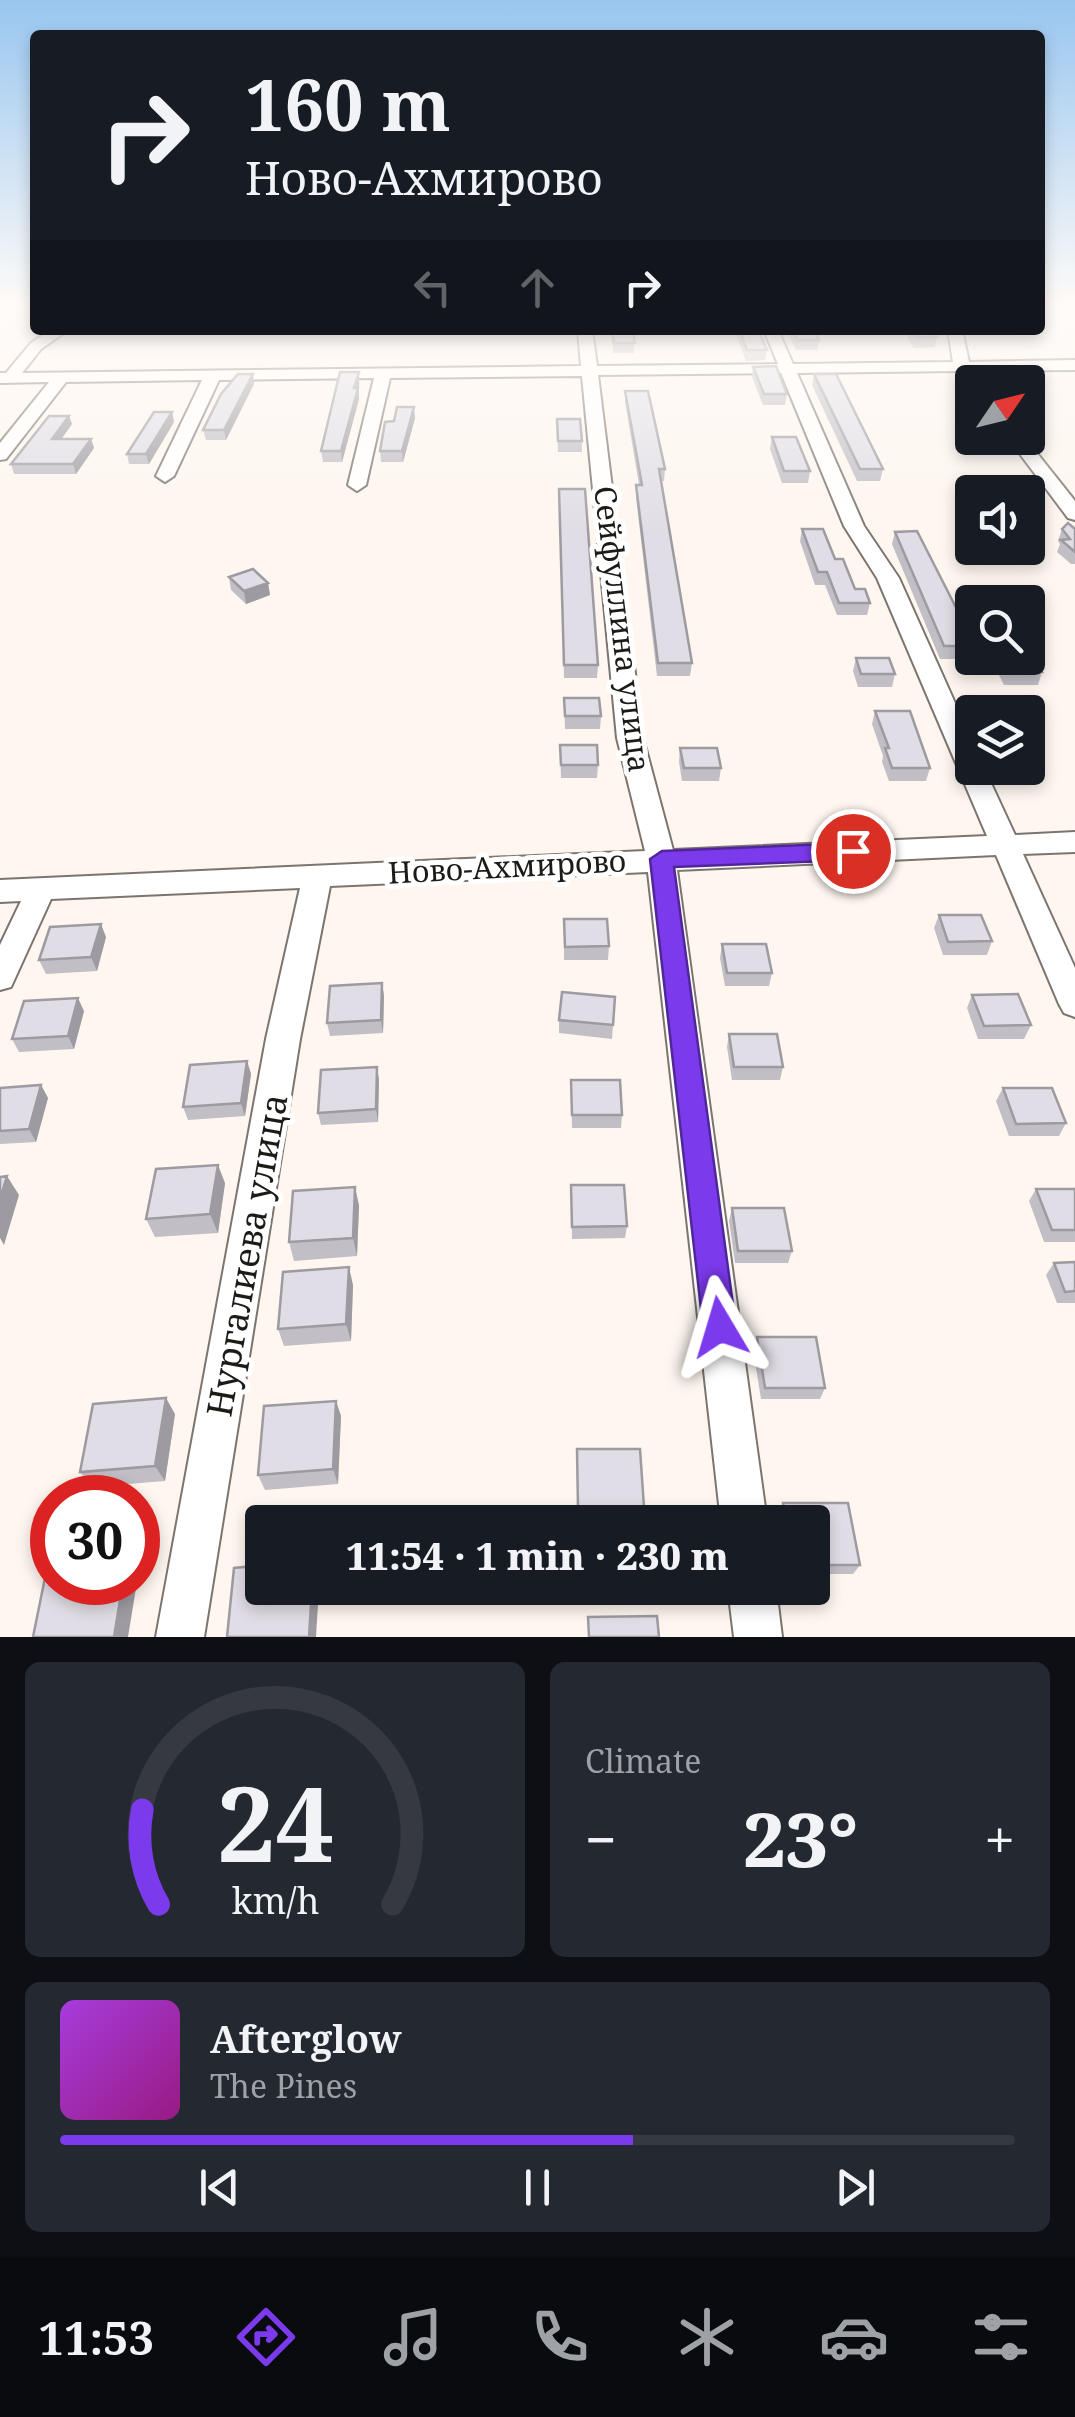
<!DOCTYPE html>
<html lang="en">
<head>
<meta charset="utf-8">
<style>
	:root { --surface:#171b24; --page:#242831; --text:#f1f3f6; --muted:#9ea1a6; --line:#363941; --accent:#7c3aed }
	body { margin:0; font-family:"Noto Serif",serif; background:var(--page); color:var(--text); height:100vh; display:flex; flex-direction:column; font-size:38px; white-space:nowrap }
	* { box-sizing:border-box; margin:0 }
	p { font-size:32px; color:var(--muted) }
	.icon { flex:none; width:55px; height:55px; fill:none; stroke:currentColor; stroke-width:2; stroke-linecap:round; stroke-linejoin:round }
	.map { position:relative; height:1637px; overflow:hidden }
	.details { display:flex; flex-direction:column; gap:25px; padding:25px; background:#0d0f14; flex:1 }
	.details>* { flex:none }
	.banner { position:absolute; left:30px; top:30px; width:1015px; height:305px; border-radius:10px; box-shadow:0 5px 15px #0003; background:#171b24; color:var(--text); overflow:hidden }
	.needle { width:65px; rotate:55deg }
	.controls { position:absolute; left:955px; top:365px; display:grid; gap:20px }
	.controls a { display:grid; place-items:center; width:90px; height:90px; border-radius:10px; background:var(--surface); box-shadow:0 5px 15px #0003; font-size:50px }
	.speed { position:absolute; left:30px; top:1475px; display:flex; gap:20px; font-size:50px; font-weight:700; text-align:center }
	.speed>* { display:grid; place-content:center; width:130px; height:130px; border-radius:50%; background:var(--surface); box-shadow:0 5px 15px #0003; line-height:1 }
	.speed .limit { border:15px solid #d22; background:#fff; color:#111 }
	.pin { position:absolute; display:grid; place-items:center; width:85px; height:85px; color:#fff; margin:-42px; border:5px solid #fff; border-radius:50%; box-shadow:0 2px 10px #0007 }
	.me { position:absolute; width:110px; margin:-55px; rotate:353deg; stroke-linejoin:round; filter:drop-shadow(0 0 8px #0008) }
	.turn { display:flex; align-items:center; gap:35px; height:210px; padding:0 50px; font-size:45px }
	.turn .icon { width:130px; height:130px; stroke-width:2.5 }
	.turn b { display:block; font-size:70px; line-height:85px }
	.lanes { display:flex; align-items:center; height:95px; padding:0 50px; background:#0003; justify-content:center; gap:50px; direction:ltr }
	.lanes .off { opacity:.35 }
	.big { font-size:75px; font-weight:800; line-height:1.1 }
	.details .widget { flex:1; display:flex; flex-direction:column; justify-content:center; gap:15px; min-width:0; padding:0 35px; border-radius:15px; background:var(--page) }
	.details .dial { align-items:center; gap:0 }
	.dial svg { height:260px; overflow:visible; fill:none; stroke:var(--line); stroke-width:7; stroke-linecap:round; text-anchor:middle }
	.dial text { fill:var(--text); stroke:none }
	.song { display:flex; align-items:center; gap:30px }
	.cover { width:120px; height:120px; border-radius:15px; background:linear-gradient(135deg,hsl(280 70% 55%),hsl(310 70% 35%)) }
	.played { height:10px; border-radius:5px; background:linear-gradient(90deg,var(--accent) 60%,var(--line) 60%) }
	.keys { display:flex; justify-content:space-around; direction:ltr }
	.heat { display:flex; justify-content:space-between; align-items:center; font-size:55px; direction:ltr }
	.details .tiles { flex:1; display:grid; gap:25px; grid-template-columns:1fr 1fr }
	.widget:last-child { grid-column:span 2 }
	.trip { position:absolute; left:245px; top:1505px; width:585px; height:100px; border-radius:10px; background:var(--surface); box-shadow:0 5px 15px #0003; font-weight:800; line-height:100px; text-align:center }
	.dock { display:flex; height:160px; justify-content:space-around; align-items:center; background:#090b0e; color:var(--muted) }
	.dock .icon { width:70px; height:70px }
	.dock .current { color:var(--accent) }
	.dock b { font-size:45px; color:var(--text) }
	.map>svg:first-child { display:block }
	.lines { fill:none; stroke-linecap:round; stroke-linejoin:round }
	.minor-casing { stroke:#7c756f; stroke-width:4 }
	.minor { fill:#fff; fill-rule:evenodd }
	.wall { fill:#c1bec6 }
	.shaded-wall { fill:#9d9ba1 }
	.building { fill:#e0dde6; stroke:#9d9ba1; stroke-width:2.5 }
	.route { fill:#7c3aed; stroke:#51269a; stroke-width:2.5 }
	.labels { text-anchor:middle; dominant-baseline:central; stroke-width:10; stroke-linejoin:round; paint-order:stroke }
	.street-label { font-size:30px; fill:#1d1b18; stroke:#fff }
	.near-street-label { font-size:35px; fill:#1d1b18; stroke:#fff }
</style>
</head>
<body>
<div class="map">
<svg width="1075" height="1637" viewBox="0 0 1075 1637">
	<rect width="100%" height="100%" fill="#fef6ef"/>
	<g class="lines">
		<g class="minor-casing">
			<path id="minor" d="M51 330H68L41 349 22 373 581 366 578 330H592L597 366 778 364 764 330H778L793 364 953 362 948 330H962L969 362 1075 360V370L974 371 980 379 972 384 958 371 797 373 864 526 899 578 972 741V768H984L1015 835 1075 832V852L1023 854 1075 968V1017L1064 1013 1059 1004 996 855 677 870 767 1522H721L648 872 330 886 300 1039 204 1637H156L266 1039 300 888 51 899 11 987 0 990V945L21 901 0 902V880L645 851 617 738 582 376 390 378 366 485 357 491 348 485 374 378 219 380 174 476 165 482 156 476 202 380 66 382 6 459 0 460V443L49 382 0 383V373H6L31 343ZM781 373 844 526 877 578 987 836 673 850 643 738 598 375Z
				M1008 438H1025L1075 501V520L1068 518Z
				M728 1588H776L782 1637H734Z"/>
		</g>
		<use href="#minor" class="minor"/>
	</g>
	<path class="wall" d="M611 330H633L634 353H613Z
		M734 330H758L767 350 765 360 746 361Z
		M787 330H814L819 340 817 350H796Z
		M903 330H932L937 337 935 347 914 348Z
		M753 367 787 394 785 405H763L752 377Z
		M814 374 883 469 880 481H857L812 385Z
		M360 382 358 389 359 399 342 462H323L321 451Z
		M254 384 226 440H206L203 430Z
		M625 391 665 469 664 481H661L692 663 690 676H657L636 497V485H639L625 402Z
		M172 412 174 422 149 464H129L127 454Z
		M415 418 403 462H381L380 451 394 421Z
		M557 419 582 441V452H558Z
		M72 424 61 439H91L94 448 76 474H14L11 464Z
		M772 437 810 471 808 483H782L770 449Z
		M559 489 598 665 597 678H564Z
		M802 529 835 559 855 589 870 603 867 615H837L825 585H815L800 541Z
		M1062 529H1075V564H1071L1057 552 1060 544 1058 541Z
		M895 532 972 639V659H940L892 544Z
		M229 577 268 583 270 595 246 604 231 590Z
		M856 658 895 674 892 687H858L853 671Z
		M1000 658H1028L1042 672 1038 685H1004L996 669Z
		M564 698 601 716 600 729H565Z
		M970 706 1006 712H972V733L966 719Z
		M875 711 930 768 926 781H889L882 762 883 756 872 724Z
		M560 745 598 765 597 778H561Z
		M680 748 721 768 719 781H682L679 762Z
		M988 768H1028L1037 769 1032 782H995Z
		M939 915 992 941 987 955H943L934 928Z
		M564 919 609 946 608 960H564Z
		M106 937 97 971 46 974 39 960Z
		M722 944 772 973 769 986H725L720 958Z
		M382 983 384 996 383 1033 330 1036 327 1023Z
		M972 995 1031 1025 1024 1039H978L967 1008Z
		M615 997 612 1039 559 1033V1020Z
		M84 1011 74 1049 19 1052 12 1039Z
		M729 1034 783 1067 780 1080H732L727 1047Z
		M247 1061 251 1074 245 1116 188 1120 183 1107Z
		M377 1067 379 1080 378 1122 321 1125 318 1113Z
		M571 1080 622 1115 621 1128H572Z
		M41 1085 48 1098 36 1142 0 1144V1088Z
		M1003 1088 1066 1123 1059 1136H1009L996 1101Z
		M225 1183 218 1233 155 1237 146 1219Z
		M571 1185 627 1226 625 1238 572 1239Z
		M355 1187 359 1206 357 1256 294 1261 289 1242Z
		M1036 1189H1075V1242H1044L1029 1201Z
		M732 1208 792 1251 788 1263H735L729 1221Z
		M1075 1262V1303H1057L1046 1275 1054 1263Z
		M353 1285 351 1341 284 1346 278 1329Z
		M757 1337 825 1388 820 1399H761L753 1349Z
		M336 1401 341 1416 338 1484 265 1490 258 1475Z
		M175 1414 165 1481 92 1487 80 1472Z
		M577 1449 644 1507 642 1517H578Z
		M783 1503H848L860 1565 853 1574H812V1522H780L778 1513Z"/>
	<path class="shaded-wall" d="M359 372V399L342 462 341 451Z
		M253 374 254 384 226 440 224 430Z
		M414 407 415 418 403 462 402 451Z
		M172 412 174 422 149 464 146 454Z
		M69 416 72 424 55 448 52 439Z
		M91 439 94 448 76 474 73 464Z
		M268 583 270 595 246 604 244 591Z
		M101 924 106 937 97 971 91 957Z
		M382 983 384 996 383 1033 381 1020Z
		M78 998 84 1011 74 1049 68 1036Z
		M247 1061 251 1074 245 1116 241 1103Z
		M377 1067 379 1080 378 1122 376 1109Z
		M41 1085 48 1098 36 1142 29 1129Z
		M218 1165 225 1183 218 1233 210 1214Z
		M7 1176 19 1195 4 1245 0 1238V1199Z
		M355 1187 359 1206 357 1256 353 1238Z
		M349 1267 353 1285 351 1341 346 1324Z
		M166 1398 175 1414 165 1481 155 1466Z
		M336 1401 341 1416 338 1484 333 1469Z
		M123 1582H137L128 1637H114Z
		M312 1588H319L316 1637H309Z"/>
	<path class="building" d="M612 330H633L635 343H614Z
		M739 330H758L767 350H747Z
		M793 330H814L819 340H797Z
		M912 330H932L937 337H916Z
		M776 366 787 394H764L753 367Z
		M340 372H359L354 388H358L341 451H321Z
		M238 374H253L224 430H203L221 394Z
		M814 374H836L883 469H860Z
		M625 391H648L665 469H659L692 663H658L636 485H642Z
		M397 407H414L402 451H380L385 422 394 421Z
		M154 412H172L146 454H127Z
		M49 416H69L52 439H91L73 464H11Z
		M557 419H580L582 441H558Z
		M772 437H796L810 471H784Z
		M559 489H585L598 665H564Z
		M1068 523 1075 529V552L1061 540 1070 539 1062 529Z
		M802 529H823L835 559H843L855 589H865L870 603H839L827 572H818Z
		M917 531 972 639V646H944L895 532Z
		M253 569 268 583 244 591 229 577Z
		M1028 656H1033L1042 672H1009L1001 658H1028Z
		M856 658H889L895 674H861Z
		M564 698H599L601 716H565Z
		M970 706H1002L1006 712H974Z
		M875 711H910L930 768H892L885 748H889Z
		M560 745H597L598 765H561Z
		M680 748H717L721 768H684Z
		M1028 751 1037 769H1000L999 768H1028Z
		M939 915H981L992 941 948 942Z
		M564 919H607L609 946 565 947Z
		M101 924 91 957 39 960 50 927Z
		M722 944H766L772 973H727Z
		M382 983 381 1020 327 1023 330 986Z
		M562 992 615 997 613 1025 559 1020Z
		M1018 994 1031 1025 984 1026 972 995Z
		M78 998 68 1036 12 1039 24 1001Z
		M729 1034H777L783 1067H734Z
		M247 1061 241 1103 183 1107 190 1065Z
		M377 1067 376 1109 318 1113 321 1070Z
		M571 1080H620L622 1115H572Z
		M41 1085 29 1129 0 1131V1088Z
		M1003 1088H1052L1066 1123 1016 1124Z
		M218 1165 210 1214 146 1219 156 1169Z
		M7 1176 0 1199V1177Z
		M571 1185H624L627 1226 572 1227Z
		M355 1187 353 1238 289 1242 293 1191Z
		M1036 1189H1075V1230H1052Z
		M732 1208H784L792 1251H738Z
		M1075 1262V1291L1065 1292 1054 1263Z
		M349 1267 346 1324 278 1329 283 1272Z
		M757 1337H816L825 1388H765Z
		M166 1398 155 1466 80 1472 93 1404Z
		M336 1401 333 1469 258 1475 264 1406Z
		M577 1449H640L644 1507 578 1508Z
		M783 1503H848L860 1565H812V1522H786Z
		M262 1565V1588H312L309 1637H227L234 1568Z
		M47 1568H52V1582H123L114 1637H33Z
		M657 1616 659 1637H589L588 1617Z"/>
	<linearGradient id="sky" x2="0" y2="1"><stop stop-color="#98c6f0"/><stop offset="0.57" stop-color="#fffbf8"/><stop offset="1" stop-color="#fffbf8" stop-opacity="0"/></linearGradient>
	<rect width="1075" height="534" fill="url(#sky)"/>
	<path class="route" d="M853 843 865 851 853 860 674 867 736 1327 731 1339 720 1344 708 1339 703 1327 650 859 662 851Z"/>
	<g class="labels">
		<g class="street-label">
			<text transform="translate(623 629) rotate(83)">Сейфуллина улица</text>
			<text transform="translate(507 866) rotate(-3)">Ново-Ахмирово</text>
		</g>
		<g class="near-street-label">
			<text transform="translate(246 1255) rotate(-80)">Нургалиева улица</text>
		</g>
	</g>
</svg>
<div class="controls">
<a><svg class="needle" viewBox="-14 -14 28 28"><path d="M0-13l5 13h-10z" fill="#e53935"/><path d="M0 13l5-13h-10z" fill="#9ea1a6"/></svg></a>
<a><svg class="icon" aria-label="sound" viewBox="0 0 24 24"><path d="M4 9h4l5-4v14l-5-4H4zM17 9q2 3 0 6"/></svg></a>
<a><svg class="icon" aria-label="search" viewBox="0 0 24 24"><circle cx="10" cy="10" r="6"/><path d="M15 15l6 6"/></svg></a>
<a><svg class="icon" aria-label="layers" viewBox="0 0 24 24"><path d="M12 4l9 5-9 5-9-5zM3 14l9 5 9-5"/></svg></a>
</div>
<div class="speed"><div class="limit">30</div></div>
<div class="pin" style="left:853px;top:851px;background:#d93025"><svg class="icon" aria-label="arrive" viewBox="0 0 24 24"><path d="M6 21V4h12l-3 4 3 4H6"/></svg></div>
<svg class="me" style="left:720px;top:1327px" viewBox="-20 -20 40 40"><path d="M0-17L14 15 0 8-14 15z" fill="#7c3aed" stroke="#fff" stroke-width="4"/></svg>
<div class="trip">11:54 · 1 min · 230 m</div>
<div class="banner">
<div class="turn"><svg class="icon" aria-label="right" viewBox="0 0 24 24"><path d="M7 20v-9h11M14 6l5 5-5 5"/></svg><div><b>160 m</b>Ново-Ахмирово</div></div>
<div class="lanes"><svg class="icon off" aria-label="left" viewBox="0 0 24 24"><path d="M17 20v-9H6M10 6l-5 5 5 5"/></svg><svg class="icon off" aria-label="ahead" viewBox="0 0 24 24"><path d="M12 20V5M6 11l6-6 6 6"/></svg><svg class="icon" aria-label="right" viewBox="0 0 24 24"><path d="M7 20v-9h11M14 6l5 5-5 5"/></svg></div>
</div>
</div>
<section class="details">
<div class="tiles">
<div class="widget dial"><svg viewBox="0 0 100 80">
<path d="M14 69A42 42 0 1 1 86 69"/>
<path d="M14 69A42 42 0 0 1 9 40" stroke="#7c3aed"/>
<text x="50" y="56" font-size="32" font-weight="700">24</text>
<text x="50" y="72" font-size="11">km/h</text>
</svg></div>
<div class="widget"><p>Climate</p>
<div class="heat"><a>−</a><b class="big">23°</b><a>+</a></div>
</div>
<div class="widget">
<div class="song"><i class="cover"></i><div><b>Afterglow</b><p>The Pines</p></div></div>
<div class="played"></div>
<div class="keys"><svg class="icon" aria-label="previous" viewBox="0 0 24 24"><path d="M18 5L8 12l10 7zM5 5v14"/></svg><svg class="icon" aria-label="pause" viewBox="0 0 24 24"><path d="M8 5v14M16 5v14"/></svg><svg class="icon" aria-label="next" viewBox="0 0 24 24"><path d="M6 5l10 7-10 7zM19 5v14"/></svg></div>
</div>
</div>
</section>
<nav class="dock">
<b>11:53</b>
<svg class="icon current" aria-label="directions" viewBox="0 0 24 24"><path d="M12 3l9 9-9 9-9-9zM9 14v-3h6M13 9l2 2-2 2"/></svg>
<svg class="icon" aria-label="music" viewBox="0 0 24 24"><path d="M9 18V5l10-2v13"/><circle cx="6" cy="18" r="3"/><circle cx="16" cy="16" r="3"/></svg>
<svg class="icon" aria-label="phone" viewBox="0 0 24 24"><path d="M5 4h4l2 5-3 2q2 4 5 5l2-3 5 2v4C11 20 4 13 5 4z"/></svg>
<svg class="icon" aria-label="climate" viewBox="0 0 24 24"><path d="M12 3v18M4 7l16 10M4 17L20 7"/></svg>
<svg class="icon" aria-label="car" viewBox="0 0 24 24"><path d="M5 17H2v-5l4-1 3-4h7l3 4 3 1v5h-3M9 17h6M6 11h13"/><circle cx="7" cy="17" r="2"/><circle cx="17" cy="17" r="2"/></svg>
<svg class="icon" aria-label="filters" viewBox="0 0 24 24"><path d="M4 7h16M4 17h16"/><circle cx="9" cy="7" r="2"/><circle cx="15" cy="17" r="2"/></svg>
</nav>
</body>
</html>
